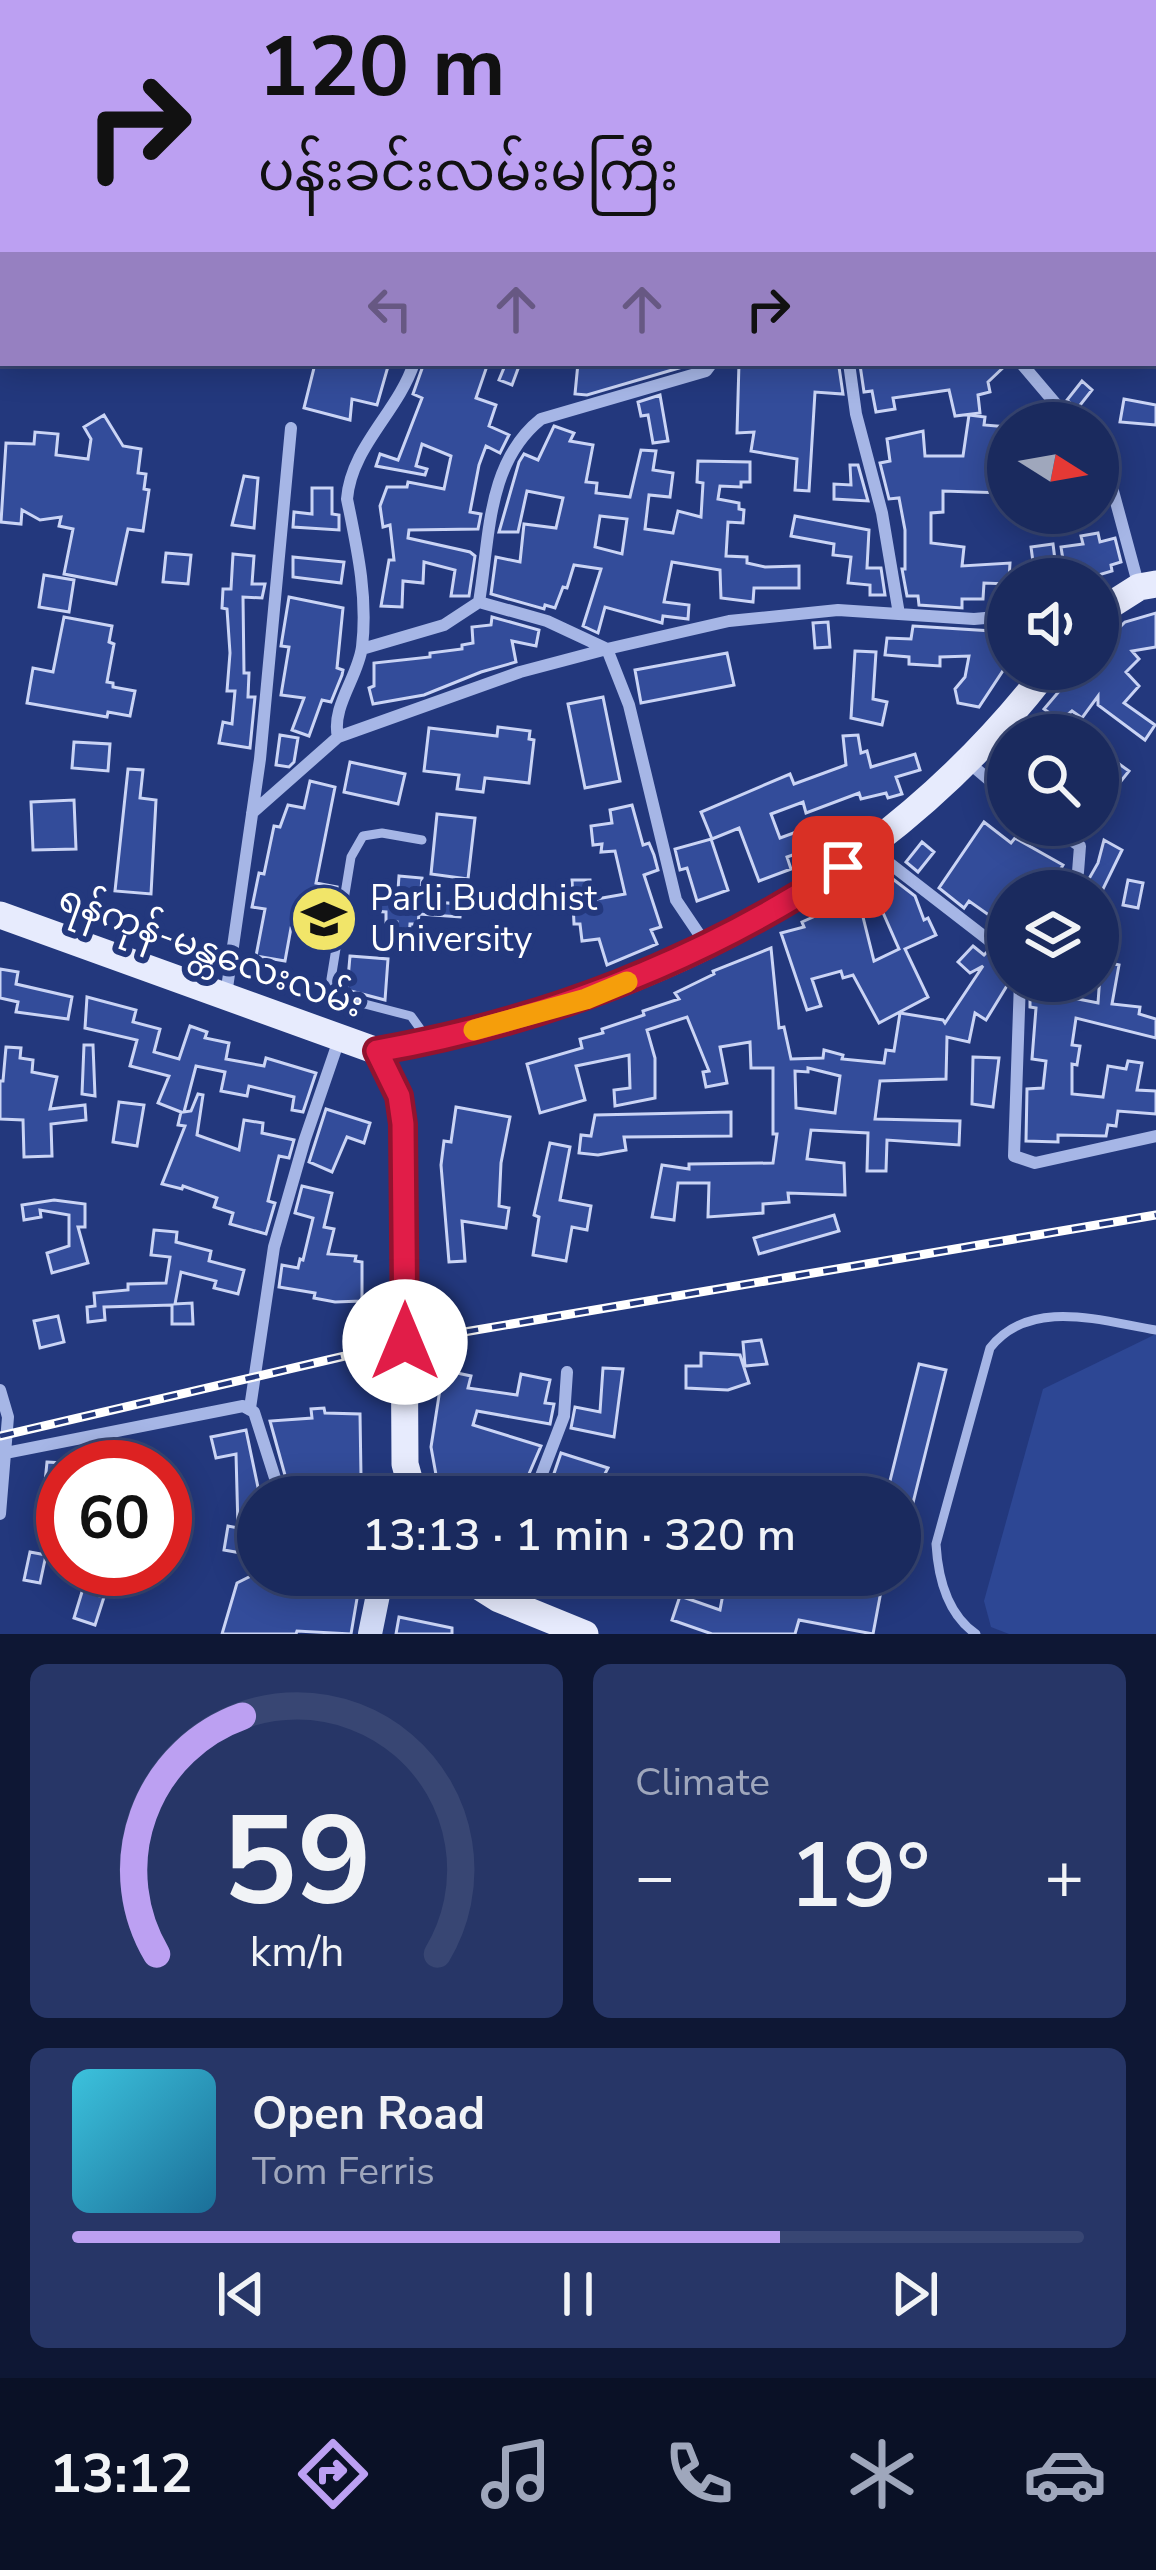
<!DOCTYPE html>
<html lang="en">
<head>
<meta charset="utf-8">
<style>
	:root { --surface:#1a2a5e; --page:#273667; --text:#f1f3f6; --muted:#9fa7bc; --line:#384673; --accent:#bca0f2 }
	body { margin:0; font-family:"Nunito Sans","Noto Sans Myanmar",sans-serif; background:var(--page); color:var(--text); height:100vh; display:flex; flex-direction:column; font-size:45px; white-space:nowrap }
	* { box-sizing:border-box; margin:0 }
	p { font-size:39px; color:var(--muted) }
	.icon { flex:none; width:66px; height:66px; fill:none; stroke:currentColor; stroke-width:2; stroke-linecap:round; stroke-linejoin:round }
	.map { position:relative; height:1634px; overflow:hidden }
	.details { display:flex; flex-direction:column; gap:30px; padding:30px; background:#0e1734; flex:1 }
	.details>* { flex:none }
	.guide { position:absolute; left:0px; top:0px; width:1158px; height:366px; box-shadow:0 6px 30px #0003,0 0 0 3px var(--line); background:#bca0f2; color:#111; overflow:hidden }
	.needle { width:78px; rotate:101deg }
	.fabs { position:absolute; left:987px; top:402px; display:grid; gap:24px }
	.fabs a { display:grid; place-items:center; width:132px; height:132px; border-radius:50%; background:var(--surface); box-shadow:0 6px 30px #0003,0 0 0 3px var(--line); font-size:60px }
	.speed { position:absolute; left:36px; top:1440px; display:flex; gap:24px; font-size:60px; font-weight:700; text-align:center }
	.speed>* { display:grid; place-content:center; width:156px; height:156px; border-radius:50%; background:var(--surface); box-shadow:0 6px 30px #0003,0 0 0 3px var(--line); line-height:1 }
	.speed .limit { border:18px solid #d22; background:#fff; color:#111 }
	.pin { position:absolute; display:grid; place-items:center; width:102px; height:102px; color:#fff; margin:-51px; border-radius:24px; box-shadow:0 6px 18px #0006 }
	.me { position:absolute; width:132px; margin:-66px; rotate:0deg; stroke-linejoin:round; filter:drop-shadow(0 0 9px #0008) }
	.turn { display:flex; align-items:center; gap:42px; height:252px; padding:0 60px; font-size:54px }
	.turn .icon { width:156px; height:156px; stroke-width:2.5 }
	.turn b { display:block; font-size:84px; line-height:102px }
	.lanes { display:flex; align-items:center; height:114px; padding:0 60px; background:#0003; justify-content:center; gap:60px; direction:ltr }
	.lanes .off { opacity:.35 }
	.big { font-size:90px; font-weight:600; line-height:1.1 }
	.details .card { flex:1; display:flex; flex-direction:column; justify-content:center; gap:18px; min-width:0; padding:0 42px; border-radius:18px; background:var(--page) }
	.details .dial { align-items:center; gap:0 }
	.dial svg { height:312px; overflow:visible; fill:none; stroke:var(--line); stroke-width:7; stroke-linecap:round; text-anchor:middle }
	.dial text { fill:var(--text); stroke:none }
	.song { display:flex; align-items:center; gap:36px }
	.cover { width:144px; height:144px; border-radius:18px; background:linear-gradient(135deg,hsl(190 70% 55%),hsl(200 70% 35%)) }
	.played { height:12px; border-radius:6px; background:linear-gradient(90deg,var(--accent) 70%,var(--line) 70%) }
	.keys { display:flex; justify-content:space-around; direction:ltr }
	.heat { display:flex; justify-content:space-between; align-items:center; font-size:66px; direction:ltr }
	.details .tiles { flex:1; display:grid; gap:30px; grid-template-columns:1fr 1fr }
	.card:last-child { grid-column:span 2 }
	.trip { position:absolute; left:237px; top:1476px; width:684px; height:120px; border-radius:60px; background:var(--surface); box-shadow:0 6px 30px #0003,0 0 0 3px var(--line); font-weight:600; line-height:120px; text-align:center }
	.tab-bar { display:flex; height:192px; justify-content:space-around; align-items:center; background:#0a1126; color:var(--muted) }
	.tab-bar .icon { width:84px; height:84px }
	.tab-bar .active { color:var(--accent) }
	.tab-bar b { font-size:54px; color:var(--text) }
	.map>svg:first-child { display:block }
	.grass { fill:#2d4794 }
	.building { fill:#334c9a; stroke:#cad4f5; stroke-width:3; fill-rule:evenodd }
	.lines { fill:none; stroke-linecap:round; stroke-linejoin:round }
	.lane { stroke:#a6b6e6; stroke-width:9 }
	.street { stroke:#a6b6e6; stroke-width:12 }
	.secondary { stroke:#d0d9f5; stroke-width:24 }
	.primary { stroke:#e7ebfd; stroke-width:27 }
	.rail-casing { stroke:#fff; stroke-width:9 }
	.rail { stroke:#23387d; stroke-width:4.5; stroke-dasharray:14; stroke-linecap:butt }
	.route-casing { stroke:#92132f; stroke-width:30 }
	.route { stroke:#e11d48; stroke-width:21 }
	.slow { stroke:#f59e0b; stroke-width:21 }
	.labels { text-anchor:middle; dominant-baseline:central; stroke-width:12; stroke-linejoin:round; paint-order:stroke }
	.poi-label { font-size:36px; fill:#fff; stroke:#23387d; text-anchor:start }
	.street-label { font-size:36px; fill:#fff; stroke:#23387d }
</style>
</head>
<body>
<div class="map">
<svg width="1156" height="1634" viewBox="0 0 1156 1634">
	<rect width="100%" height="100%" fill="#23387d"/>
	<path class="grass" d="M1156 1334V1634H1009L991 1627 984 1601 1043 1389Z"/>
	<path class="building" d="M326 363H389L377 405 352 399 350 420 304 408 315 364Z
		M424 363 487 366 476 398 496 405 489 426 509 435 500 453 486 446 479 465 470 512 481 514 478 529 409 530 408 538 470 552 475 556 469 596H451L455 570 424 562 423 583 403 581 402 607 381 606 389 560H394L390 525 383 527 380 506 387 487H407L408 482 444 489 451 456 422 444 416 466 427 469 425 475 376 466 380 454 398 460 422 398 413 394Z
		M506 363 519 366 512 385 499 380Z
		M578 363H696L587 395 575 394Z
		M739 363H835L839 367 843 394 815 392 809 491 795 490 797 459 751 451 754 432 737 433Z
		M878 363H1008L988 382 990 392 978 395 980 413 955 416 949 390 893 398 895 409 876 412 872 391 864 392 860 365Z
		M1082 381 1092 390 1077 409 1067 400Z
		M660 395 668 441 653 443 648 415 641 416 638 402Z
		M1124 399 1156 405V425L1120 422Z
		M104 415 123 446 141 449 138 473 146 474 144 489 149 490 143 531 128 529 116 584 64 574 73 529 59 526 61 517 40 520 22 510 21 524 1 522 6 443 34 444 35 432 58 434 56 455 88 459 91 439 84 427Z
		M969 415 985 417 984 425 1008 427V447L993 446 991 474 1005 475 1004 493 943 491V512L931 513V543L964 547 962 566 1010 563 1009 579 1008 584 984 583 983 599H962V608L919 605 918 596H907L902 569H905V530L899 498 889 499 880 463 890 461 887 439 923 431 925 456H963Z
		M554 426 574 433 570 441 593 445 586 482 597 483 596 493 630 497 641 450 656 451 653 470 673 473 670 497 649 495 645 529 673 533 678 511 701 517 703 483 697 482 698 461 750 462V482H741V487L720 486 718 499 739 503V509L744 510 743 523 728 522 726 556 747 557V563L765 567 799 566V588H754L753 602 721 598 720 570 672 562 664 602 689 605 688 619 663 616 662 623 605 607 598 633 583 626 601 569 574 565 567 588 563 587 555 608 545 605 544 609 491 594 496 557 520 562 524 524 556 528 563 498 527 491 518 532H499L519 462 524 454 538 460ZM600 516 627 519 622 554 595 547Z
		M850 465H858L868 501 834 499V484L851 485Z
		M244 476 258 478 254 528 232 525Z
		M312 488H332V514L339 515V530L293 527 294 512 312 514Z
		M795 516 869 530 867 568H881L885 595H870V585L848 583 851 557 833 555 834 544 791 536Z
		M1098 533 1100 542 1115 538 1121 562 1111 565 1112 571 1085 579H1066L1061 547 1083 544 1081 536Z
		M1053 544 1055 560 1033 562 1031 547Z
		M166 553 191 555 188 584 163 582Z
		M233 554 254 556 252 584H265L262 598 243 597 244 673H249L248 697H255L250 748 219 743 223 722 232 724 235 691H227L230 653 227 609 222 608 223 589H231Z
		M293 557 344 562 341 583 293 577Z
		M44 575 74 580 69 612 39 607Z
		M289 597 343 608 337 668 343 670 342 675 331 702 322 700 309 736 292 730 304 698 281 695 289 647 281 646Z
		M1156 613V647L1132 651 1139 659 1126 672 1139 686 1124 703 1155 725 1145 740 1098 705V696L1082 718 1072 711 1060 721 1044 709 1078 669H1098V658L1104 651 1100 647 1125 622Z
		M64 617 112 626 109 642 114 644 107 682 113 683V687L135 691 130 716 108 712 107 717 27 703 33 668 53 672Z
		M492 617 539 630 536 646 512 641 516 662 481 672 424 695 373 704 369 688 374 686V663L430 657V653L462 649V645L473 643 472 627 491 625Z
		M828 622 830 647 815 648 813 623Z
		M913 626 1008 632V663L979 707 958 703 955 689 965 677 969 656 940 657V666L909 664V657L885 655 887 638 911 639Z
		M855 651 876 652 873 699 887 702 882 725 851 718Z
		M727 653 734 685 641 703 635 670Z
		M603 697 620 781 585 788 568 704Z
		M498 727 530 731 529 739 534 740 529 783 485 778 483 792 457 789 459 775 424 771 429 728 497 736Z
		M280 735 298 738 294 762 289 767 276 765Z
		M858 735 861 753 867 751 871 767 915 754 920 770 896 777 902 794 888 798 886 793 861 799 859 793 806 813 803 802 771 814 780 838 810 827 816 847 787 857 791 869 759 881 739 828 712 839 701 812 790 774 794 784 846 765 843 736Z
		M74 742 110 744 108 771 72 768Z
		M1098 749 1129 771 1098 810Z
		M350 762 405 774 398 804 344 792Z
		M128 769 143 770 140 798 156 800 151 894 115 891Z
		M310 781 335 787 316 883 337 887 328 935 291 928 285 961 256 956 265 909 252 907 259 873 264 874 274 826 280 827 288 805 304 808Z
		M74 800 76 849 33 850 31 802Z
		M632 805 643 845 649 843 654 855 658 870 644 875 661 927 651 930 657 944 607 965 599 939 582 941 580 924H574L572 880H590L591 900 625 894 615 851 601 852 602 844 593 845 591 826 612 823 610 810Z
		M437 814 475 818 468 879 431 874Z
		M984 822 1011 843 1015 838 1063 865 1050 887 1032 875 1021 891H1008V942L1000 935 1006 927 969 901 964 908 939 888Z
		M711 839 728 890 697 901 687 868 680 870 675 849Z
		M1104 840 1122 850 1102 891H1082L1098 863Z
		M922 842 934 852 918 872 906 862Z
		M885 873 915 896 924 920 928 918 936 935 905 949 928 997 879 1023 853 975 843 978 841 971 812 979 821 1006 807 1010 781 933 804 927 802 922 858 897 874 961 899 949 870 883Z
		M399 876 422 878 420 901 461 904 460 917 419 914 418 924H410L409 938 396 937 397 922H386V912L372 911 374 897 387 898 388 889 398 890Z
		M1128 880 1143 883 1138 908 1123 905Z
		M973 946 984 955 987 952 1008 965V984L986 1020 975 1013 969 1042 947 1037 946 1079 880 1081 875 1119 960 1121 959 1145 887 1140 886 1171H867L868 1133 811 1130 807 1159 844 1163 845 1195 788 1193 789 1202 763 1204V1213L708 1217 709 1183H678L674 1220 652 1217 662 1165 689 1169V1164L773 1163 777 1134H773V1068H751L750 1042 720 1047 727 1083 706 1087 703 1072 709 1071 687 1017 647 1030 655 1058V1098L615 1106 614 1090 630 1088 629 1055 576 1066 585 1100 540 1113 527 1064 582 1048 580 1039 603 1033 602 1029 644 1015 643 1011 679 999 675 993 714 974 713 971 771 948 779 1028 784 1027 791 1059 823 1058 824 1050 843 1055 842 1059 884 1063 886 1050 894 1051 900 1013 943 1020 945 1023 983 966 970 973 958 962ZM808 1068 840 1076 835 1113 796 1108 795 1071 808 1072Z
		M350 956 388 959 385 1000 347 990Z
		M1101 961 1119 965 1112 1004 1140 1007 1139 1014 1156 1019V1038L1076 1018 1072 1045 1080 1046 1077 1065 1072 1064V1094L1103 1097 1108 1066 1126 1069 1128 1061 1142 1063 1137 1090 1156 1091V1114L1118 1111 1116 1126 1108 1125 1106 1136 1058 1135V1142L1026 1141 1027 1089 1043 1088 1046 1061 1032 1059 1036 1008 1030 1007V992L1037 993 1039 981H1066L1063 996 1098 1003Z
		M0 969 18 972 16 984 72 997 68 1019 16 1012 18 1002 0 998Z
		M87 997 136 1010 133 1022 160 1029 154 1052 179 1059 190 1026 207 1032 205 1038 229 1043 226 1059 264 1066 266 1058 316 1073 303 1112 292 1110 294 1097 249 1086 247 1096 221 1091 225 1072 196 1066 184 1112 191 1111 198 1094 203 1095 197 1135 239 1150 244 1120 263 1123 262 1133 294 1140 289 1158 279 1156 268 1201 275 1203 266 1234 230 1224 233 1213 214 1207 217 1198 183 1186 182 1189 162 1184 185 1126 178 1125 181 1112 158 1103 169 1076 130 1066 137 1040 85 1028Z
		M84 1045H93L95 1096 82 1094Z
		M6 1047 21 1048 20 1058 33 1060 32 1072 57 1077 50 1109 85 1105 86 1120 51 1124 52 1156 24 1157 23 1120 0 1119V1081H3Z
		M973 1057 999 1058 993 1107 972 1104Z
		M119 1102 144 1105 137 1146 113 1142Z
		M456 1107 510 1117 501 1163 499 1206 509 1208 506 1228 462 1221 465 1261 449 1262 441 1165 444 1141 451 1142Z
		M326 1109 370 1123 364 1143 347 1137 332 1172 309 1162Z
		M731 1112V1136L624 1137 626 1150 598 1155 579 1153 581 1135 591 1136 595 1115Z
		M550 1143 570 1147 560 1200 591 1206 587 1230 572 1227 566 1261 533 1255 539 1217 534 1215Z
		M302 1186 332 1193 324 1227 334 1229 328 1254 356 1256 355 1261 362 1262V1301L335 1302 314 1298 315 1293 279 1287 282 1265 298 1268 300 1259 303 1260 313 1218 295 1213Z
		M54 1200 85 1204V1227H78L88 1263 52 1273 47 1253 69 1246V1215L40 1210 41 1217 24 1220 22 1205Z
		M834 1215 839 1231 759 1254 754 1238Z
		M154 1230 177 1232 176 1242 211 1251 209 1261 244 1270 238 1294 214 1288 216 1281 181 1272 175 1304 192 1303 193 1324H172V1305L104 1307 105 1320 88 1322 87 1307 95 1306 94 1293 128 1290V1284L166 1283 170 1257 151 1255Z
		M58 1316 64 1342 40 1348 34 1321Z
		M761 1340 767 1364 745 1366 743 1342Z
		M701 1353 740 1355 749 1383 728 1390 686 1388V1366H701Z
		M919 1364 946 1370 905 1535H900V1497H886Z
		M603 1368 623 1369 614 1437 571 1428 575 1407 600 1412Z
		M443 1370 471 1376 468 1388 517 1395 521 1374 550 1380 545 1403 554 1404 550 1424 477 1411 473 1425 541 1446 519 1497H440L431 1447Z
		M324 1408 325 1413 360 1414 361 1476 356 1497H291L270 1421 312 1418 311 1409Z
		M246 1430 260 1497 258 1556 224 1550 228 1526 238 1528 236 1454 216 1458 211 1437Z
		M561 1453 608 1468 593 1497H546Z
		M47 1462 63 1463V1534L40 1533Z
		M30 1552 46 1555 40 1583 24 1580Z
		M89 1569H104L100 1596 104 1597 95 1625 74 1618Z
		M253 1575H361L351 1634 297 1631 296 1634H222L237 1583Z
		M749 1575 786 1578 785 1586 810 1594 813 1584 848 1591 850 1575H884L873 1634 799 1620 795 1634H712L672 1620 680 1596 720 1610 723 1594 745 1597Z
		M399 1617 452 1628V1634H396Z"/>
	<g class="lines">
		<path class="lane" d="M422 840 382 833 363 836 351 857 331 979 338 997 411 1016 426 1037
			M976 1634C947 1614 938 1577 936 1544L990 1348C1030 1297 1101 1321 1156 1330"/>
		<path class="street" d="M120 3 121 0
			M418 3 419 0
			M0 124 3 122
			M1155 239H1156
			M0 321 3 319
			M849 363 856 414 882 513 899 614
			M1021 363 1072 423
			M1098 460 1113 491 1139 587
			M479 602 547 621 607 649 629 705 676 900 705 943
			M362 649 444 625 479 602C490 538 486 463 541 419L706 371 712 363
			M338 737C331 707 358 677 362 647 368 596 357 548 347 499 351 447 398 412 414 363
			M968 762 1008 796
			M252 813 338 737 520 672 607 649 729 621 838 610 974 619 1008 616
			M1049 825 1080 846 1078 872 1066 891
			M871 849 1008 955
			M1020 981 1014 1156 1035 1163 1156 1136
			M226 995 260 759 291 428
			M0 1390 8 1417 0 1514
			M250 1408 274 1247 305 1139 340 1037
			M0 1454 243 1406 254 1412 281 1497
			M533 1497 564 1416 567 1372
			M500 1597 507 1575"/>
		<path class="secondary" d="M370 1634 382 1575"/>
		<path class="primary" d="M1098 613 1139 587 1156 584
			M0 915 377 1051 399 1096 403 1124 405 1464 414 1497
			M377 1051C643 1003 881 886 1048 669
			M461 1575 499 1599 585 1634"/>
		<g class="rail-casing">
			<path id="rail" d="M0 1436 405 1342 1156 1215"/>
		</g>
		<use href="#rail" class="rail"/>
	</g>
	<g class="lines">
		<g class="route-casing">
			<path id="route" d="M405 1342 403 1124 399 1096 377 1051C546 1021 699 962 843 867"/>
		</g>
		<use href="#route" class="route"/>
		<path class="slow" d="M474 1030 586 999 627 982"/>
	</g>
	<defs>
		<g id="university-disc" transform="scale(3.45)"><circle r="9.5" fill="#f1e569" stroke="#23387d"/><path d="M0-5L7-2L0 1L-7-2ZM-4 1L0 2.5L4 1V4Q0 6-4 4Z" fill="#111"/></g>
	</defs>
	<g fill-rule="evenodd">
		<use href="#university-disc" x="324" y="919"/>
	</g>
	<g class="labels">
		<g class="poi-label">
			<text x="370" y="898">Parli Buddhist<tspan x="370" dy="41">University</tspan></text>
		</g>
		<g class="street-label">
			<text transform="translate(211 952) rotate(20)">ရန်ကုန်-မန္တလေးလမ်း</text>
		</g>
	</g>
</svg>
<div class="fabs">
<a><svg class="needle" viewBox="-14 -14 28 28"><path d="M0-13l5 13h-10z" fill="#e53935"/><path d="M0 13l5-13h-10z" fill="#9fa7bc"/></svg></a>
<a><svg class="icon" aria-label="sound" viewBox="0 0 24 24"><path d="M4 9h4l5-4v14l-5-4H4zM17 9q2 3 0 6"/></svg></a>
<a><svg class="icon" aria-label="search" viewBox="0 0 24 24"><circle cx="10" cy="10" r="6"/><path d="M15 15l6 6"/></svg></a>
<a><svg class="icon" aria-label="layers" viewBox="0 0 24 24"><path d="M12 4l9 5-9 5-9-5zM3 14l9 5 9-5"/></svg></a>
</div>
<div class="speed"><div class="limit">60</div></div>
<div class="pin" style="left:843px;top:867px;background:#d93025"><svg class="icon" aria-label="arrive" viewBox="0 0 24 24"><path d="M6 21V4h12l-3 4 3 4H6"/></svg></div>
<svg class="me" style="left:405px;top:1342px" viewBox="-20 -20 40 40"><circle r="19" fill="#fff"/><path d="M0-13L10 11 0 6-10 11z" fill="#e11d48"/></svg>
<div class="trip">13:13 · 1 min · 320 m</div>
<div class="guide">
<div class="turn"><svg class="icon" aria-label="right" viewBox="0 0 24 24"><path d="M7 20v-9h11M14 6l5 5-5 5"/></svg><div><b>120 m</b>ပန်းခင်းလမ်းမကြီး</div></div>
<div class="lanes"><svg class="icon off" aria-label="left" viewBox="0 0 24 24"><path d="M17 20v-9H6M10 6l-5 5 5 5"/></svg><svg class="icon off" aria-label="ahead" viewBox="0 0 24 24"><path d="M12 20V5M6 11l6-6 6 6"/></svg><svg class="icon off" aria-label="ahead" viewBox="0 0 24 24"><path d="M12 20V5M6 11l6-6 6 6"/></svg><svg class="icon" aria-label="right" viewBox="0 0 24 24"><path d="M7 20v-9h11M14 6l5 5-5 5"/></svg></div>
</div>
</div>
<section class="details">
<div class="tiles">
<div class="card dial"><svg viewBox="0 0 100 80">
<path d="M14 69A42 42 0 1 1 86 69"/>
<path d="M14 69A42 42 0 0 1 36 8" stroke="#bca0f2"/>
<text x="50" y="56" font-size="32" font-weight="700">59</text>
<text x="50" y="72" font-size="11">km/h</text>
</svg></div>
<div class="card"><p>Climate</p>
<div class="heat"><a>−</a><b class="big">19°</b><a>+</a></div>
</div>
<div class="card">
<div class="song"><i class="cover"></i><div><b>Open Road</b><p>Tom Ferris</p></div></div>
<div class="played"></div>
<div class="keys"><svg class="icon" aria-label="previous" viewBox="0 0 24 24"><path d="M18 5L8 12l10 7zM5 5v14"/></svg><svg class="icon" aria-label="pause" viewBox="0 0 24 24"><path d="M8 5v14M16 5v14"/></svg><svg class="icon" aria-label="next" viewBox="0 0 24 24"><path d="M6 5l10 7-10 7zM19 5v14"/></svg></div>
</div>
</div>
</section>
<nav class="tab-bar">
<b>13:12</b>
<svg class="icon active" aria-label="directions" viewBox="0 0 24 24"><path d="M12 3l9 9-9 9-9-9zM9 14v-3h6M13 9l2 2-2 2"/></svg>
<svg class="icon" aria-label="music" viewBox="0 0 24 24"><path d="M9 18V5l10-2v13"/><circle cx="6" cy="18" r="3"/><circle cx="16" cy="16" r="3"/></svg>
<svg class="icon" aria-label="phone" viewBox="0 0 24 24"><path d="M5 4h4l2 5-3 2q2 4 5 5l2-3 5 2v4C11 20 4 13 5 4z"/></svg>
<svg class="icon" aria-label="climate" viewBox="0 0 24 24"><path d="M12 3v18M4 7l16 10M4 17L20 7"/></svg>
<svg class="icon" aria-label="car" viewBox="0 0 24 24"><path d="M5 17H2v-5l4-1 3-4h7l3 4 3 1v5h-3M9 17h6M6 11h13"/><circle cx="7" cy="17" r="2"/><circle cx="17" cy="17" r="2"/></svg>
</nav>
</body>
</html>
